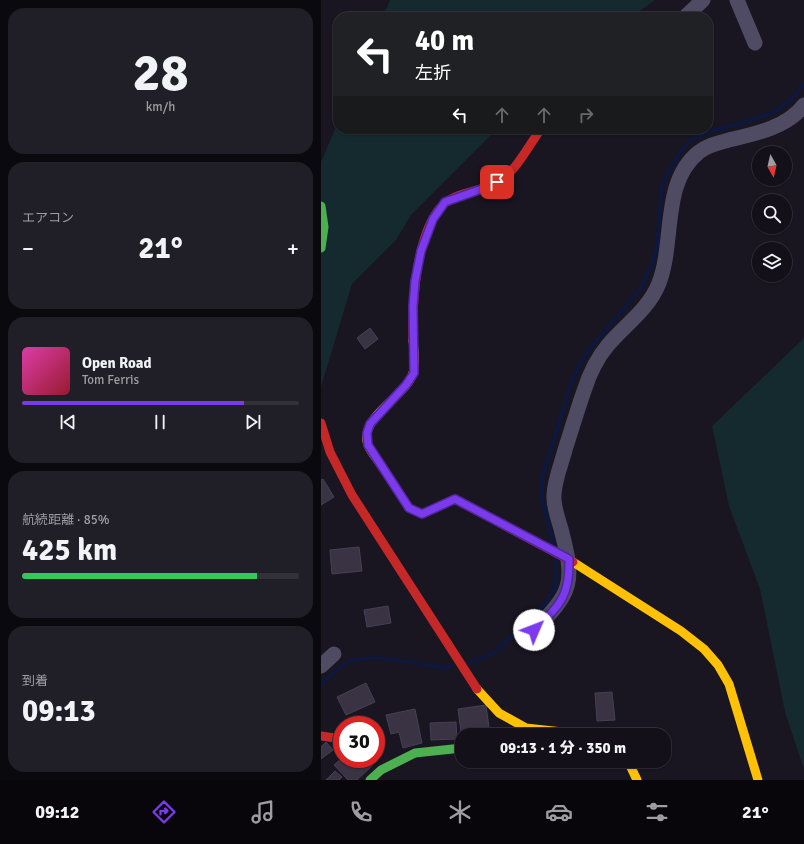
<!DOCTYPE html>
<html lang="ja">
<head>
<meta charset="utf-8">
<style>
	:root { --surface:#131019; --page:#201e26; --text:#f1f3f6; --muted:#9d9da2; --line:#323038; --accent:#7c3aed }
	body { margin:0; font-family:Signika,"Noto Sans JP",sans-serif; background:var(--page); color:var(--text); height:100vh; display:flex; flex-direction:column; font-size:15px; white-space:nowrap }
	* { box-sizing:border-box; margin:0 }
	p { font-size:13px; color:var(--muted) }
	.icon { flex:none; width:22px; height:22px; fill:none; stroke:currentColor; stroke-width:2; stroke-linecap:round; stroke-linejoin:round }
	.map { position:relative; flex:1; overflow:hidden }
	.side { display:flex; flex-direction:column; gap:8px; padding:8px; background:#0a090e; width:321px }
	.side>* { flex:none }
	.top-card { position:absolute; left:12px; top:12px; width:380px; height:122px; border-radius:16px; box-shadow:0 1px 3px #0004,0 0 0 1px var(--line); background:#202124; color:#fff; overflow:hidden }
	.needle { width:26px; rotate:172deg }
	.controls { position:absolute; left:431px; top:146px; display:grid; gap:8px }
	.controls a { display:grid; place-items:center; width:40px; height:40px; border-radius:50%; background:var(--surface); box-shadow:0 1px 3px #0004,0 0 0 1px var(--line); font-size:20px }
	.speed { position:absolute; left:12px; top:716px; display:flex; gap:8px; font-size:20px; font-weight:700; text-align:center }
	.speed>* { display:grid; place-content:center; width:52px; height:52px; border-radius:50%; background:var(--surface); box-shadow:0 1px 3px #0004,0 0 0 1px var(--line); line-height:1 }
	.speed .limit { border:6px solid #d22; background:#fff; color:#111 }
	.pin { position:absolute; display:grid; place-items:center; width:34px; height:34px; color:#fff; margin:-17px; border-radius:8px; box-shadow:0 2px 6px #0006 }
	.me { position:absolute; width:44px; margin:-22px; rotate:46deg; stroke-linejoin:round; filter:drop-shadow(0 0 3px #0008) }
	.turn { display:flex; align-items:center; gap:14px; height:84px; padding:0 16px; font-size:18px }
	.turn .icon { width:52px; height:52px; stroke-width:2.5 }
	.turn b { display:block; font-size:28px; line-height:34px }
	.lanes { display:flex; align-items:center; height:38px; padding:0 16px; background:#0003; justify-content:center; gap:20px; direction:ltr }
	.lanes .off { opacity:.35 }
	.big { font-size:30px; font-weight:800; line-height:1.1 }
	.side .tile { flex:1; display:flex; flex-direction:column; justify-content:center; gap:6px; min-width:0; padding:0 14px; border-radius:16px; background:var(--page) }
	.side .dial { align-items:center; gap:0 }
	.dial b { font-size:52px; line-height:1 }
	.song { display:flex; align-items:center; gap:12px }
	.cover { width:48px; height:48px; border-radius:6px; background:linear-gradient(135deg,hsl(320 70% 55%),hsl(350 70% 35%)) }
	.played { height:4px; border-radius:2px; background:linear-gradient(90deg,var(--accent) 80%,var(--line) 80%) }
	.keys { display:flex; justify-content:space-around; direction:ltr }
	.heat { display:flex; justify-content:space-between; align-items:center; font-size:22px; direction:ltr }
	.charge { height:6px; border-radius:3px; background:linear-gradient(90deg,#34c759 85%,var(--line) 0) }
	.trip { position:absolute; left:134px; top:728px; width:216px; height:40px; border-radius:16px; background:var(--surface); box-shadow:0 1px 3px #0004,0 0 0 1px var(--line); font-weight:800; line-height:40px; text-align:center }
	.tabs { display:flex; height:64px; justify-content:space-around; align-items:center; background:#08060a; color:var(--muted) }
	.tabs .icon { width:28px; height:28px }
	.tabs .active { color:var(--accent) }
	.tabs b { font-size:18px; color:var(--text) }
	main { display:flex; flex:1; min-height:0 }
	.map>svg:first-child { display:block }
	.green { fill:#142a2e }
	.lines { fill:none; stroke-linecap:round; stroke-linejoin:round }
	.stream { stroke:#0d1841; stroke-width:3.5 }
	.building { fill:#393343; stroke:#474055 }
	.street { stroke:#4f4b62; stroke-width:15 }
	.fast { stroke:#4caf50; stroke-width:9 }
	.slow { stroke:#ffc107; stroke-width:9 }
	.jam { stroke:#c62828; stroke-width:9 }
	.route-casing { stroke:#51269a; stroke-width:10 }
	.route { stroke:#7c3aed; stroke-width:7 }
</style>
</head>
<body>
<main>
<section class="side">
<div class="tile dial"><b>28</b><p>km/h</p></div>
<div class="tile"><p>エアコン</p>
<div class="heat"><a>−</a><b class="big">21°</b><a>+</a></div>
</div>
<div class="tile">
<div class="song"><i class="cover"></i><div><b>Open Road</b><p>Tom Ferris</p></div></div>
<div class="played"></div>
<div class="keys"><svg class="icon" aria-label="previous" viewBox="0 0 24 24"><path d="M18 5L8 12l10 7zM5 5v14"/></svg><svg class="icon" aria-label="pause" viewBox="0 0 24 24"><path d="M8 5v14M16 5v14"/></svg><svg class="icon" aria-label="next" viewBox="0 0 24 24"><path d="M6 5l10 7-10 7zM19 5v14"/></svg></div>
</div>
<div class="tile"><p>航続距離 · 85%</p><b class="big">425 km</b><div class="charge"></div></div>
<div class="tile"><p>到着</p><b class="big">09:13</b></div>
</section>
<div class="map">
<svg width="483" height="780" viewBox="0 0 483 780">
	<rect width="100%" height="100%" fill="#191521"/>
	<path class="green" d="M69 0H334L310 17H62Z
		M17 122V129H176L90 215 75 240 31 284 0 387V162Z
		M483 338V769L464 712 439 589 408 506 391 426Z"/>
	<g class="lines">
		<path class="stream" d="M231 542 221 498V478L251 380 263 356 320 288 330 267 336 248 341 184 358 154 369 140 391 131 428 121 453 112 472 98 483 83
			M147 664 173 653 224 604 235 585V560
			M0 685C8 677 18 666 29 661 50 653 100 664 124 668L131 666"/>
	</g>
	<path class="building" d="M49 328 57 339 44 349 36 338Z
		M2 479 13 497 0 505V480Z
		M38 547 41 571 11 574 9 550Z
		M67 606 70 623 46 627 43 610Z
		M45 683 54 702 25 715 16 697Z
		M291 692 294 720 276 721 274 693Z
		M165 705 169 735H150L149 731 140 732 137 709Z
		M94 709 101 743 82 748 78 732 70 734 65 715Z
		M135 722 136 739 110 740 109 723Z
		M5 742 12 750 0 759V747Z
		M21 758V759H51L54 763 36 780H27L13 765Z
		M14 771 21 777 18 780H5Z"/>
	<g class="lines">
		<path class="street" d="M416 0 434 43
			M364 17 382 0
			M213 630C252 592 254 582 240 529 237 518 232 506 233 494 234 479 240 465 244 450 250 431 256 411 263 391 268 375 276 358 287 345 304 325 328 309 338 283 354 242 340 182 378 152 386 145 398 143 408 140 434 134 467 127 483 105
			M0 666 13 654"/>
		<path class="fast" d="M0 206 3 227 0 248
			M49 780 60 770 94 753 141 748"/>
		<path class="slow" d="M62 468C58 461 50 453 47 445 37 417 85 397 92 373 95 363 93 350 92 340
			M252 562 360 631 383 649 397 665 408 684 437 780
			M156 689 178 713 205 728 269 735
			M307 761 316 780"/>
		<path class="jam" d="M92 340C91 303 95 228 124 203 138 192 160 191 176 183 195 172 207 146 220 129
			M0 423 9 452 31 495 156 689
			M62 468 88 508 101 514 134 499 252 562
			M0 736 21 739"/>
	</g>
	<g class="lines">
		<g class="route-casing">
			<path id="route" d="M176 182 169 186 124 202 112 219 100 251 94 281 92 306 93 373 85 385 49 424 46 433 47 445 88 508 101 514 134 499 248 559C249 597 239 605 213 630"/>
		</g>
		<use href="#route" class="route"/>
	</g>
</svg>
<div class="controls">
<a><svg class="needle" viewBox="-14 -14 28 28"><path d="M0-13l5 13h-10z" fill="#e53935"/><path d="M0 13l5-13h-10z" fill="#9d9da2"/></svg></a>
<a><svg class="icon" aria-label="search" viewBox="0 0 24 24"><circle cx="10" cy="10" r="6"/><path d="M15 15l6 6"/></svg></a>
<a><svg class="icon" aria-label="layers" viewBox="0 0 24 24"><path d="M12 4l9 5-9 5-9-5zM3 14l9 5 9-5"/></svg></a>
</div>
<div class="speed"><div class="limit">30</div></div>
<div class="pin" style="left:176px;top:182px;background:#d93025"><svg class="icon" aria-label="arrive" viewBox="0 0 24 24"><path d="M6 21V4h12l-3 4 3 4H6"/></svg></div>
<svg class="me" style="left:213px;top:630px" viewBox="-20 -20 40 40"><circle r="19" fill="#fff"/><path d="M0-13L10 11 0 6-10 11z" fill="#7c3aed"/></svg>
<div class="trip">09:13 · 1 分 · 350 m</div>
<div class="top-card">
<div class="turn"><svg class="icon" aria-label="left" viewBox="0 0 24 24"><path d="M17 20v-9H6M10 6l-5 5 5 5"/></svg><div><b>40 m</b>左折</div></div>
<div class="lanes"><svg class="icon" aria-label="left" viewBox="0 0 24 24"><path d="M17 20v-9H6M10 6l-5 5 5 5"/></svg><svg class="icon off" aria-label="ahead" viewBox="0 0 24 24"><path d="M12 20V5M6 11l6-6 6 6"/></svg><svg class="icon off" aria-label="ahead" viewBox="0 0 24 24"><path d="M12 20V5M6 11l6-6 6 6"/></svg><svg class="icon off" aria-label="right" viewBox="0 0 24 24"><path d="M7 20v-9h11M14 6l5 5-5 5"/></svg></div>
</div>
</div>
</main>
<nav class="tabs">
<b>09:12</b>
<svg class="icon active" aria-label="directions" viewBox="0 0 24 24"><path d="M12 3l9 9-9 9-9-9zM9 14v-3h6M13 9l2 2-2 2"/></svg>
<svg class="icon" aria-label="music" viewBox="0 0 24 24"><path d="M9 18V5l10-2v13"/><circle cx="6" cy="18" r="3"/><circle cx="16" cy="16" r="3"/></svg>
<svg class="icon" aria-label="phone" viewBox="0 0 24 24"><path d="M5 4h4l2 5-3 2q2 4 5 5l2-3 5 2v4C11 20 4 13 5 4z"/></svg>
<svg class="icon" aria-label="climate" viewBox="0 0 24 24"><path d="M12 3v18M4 7l16 10M4 17L20 7"/></svg>
<svg class="icon" aria-label="car" viewBox="0 0 24 24"><path d="M5 17H2v-5l4-1 3-4h7l3 4 3 1v5h-3M9 17h6M6 11h13"/><circle cx="7" cy="17" r="2"/><circle cx="17" cy="17" r="2"/></svg>
<svg class="icon" aria-label="filters" viewBox="0 0 24 24"><path d="M4 7h16M4 17h16"/><circle cx="9" cy="7" r="2"/><circle cx="15" cy="17" r="2"/></svg>
<b>21°</b>
</nav>
</body>
</html>
